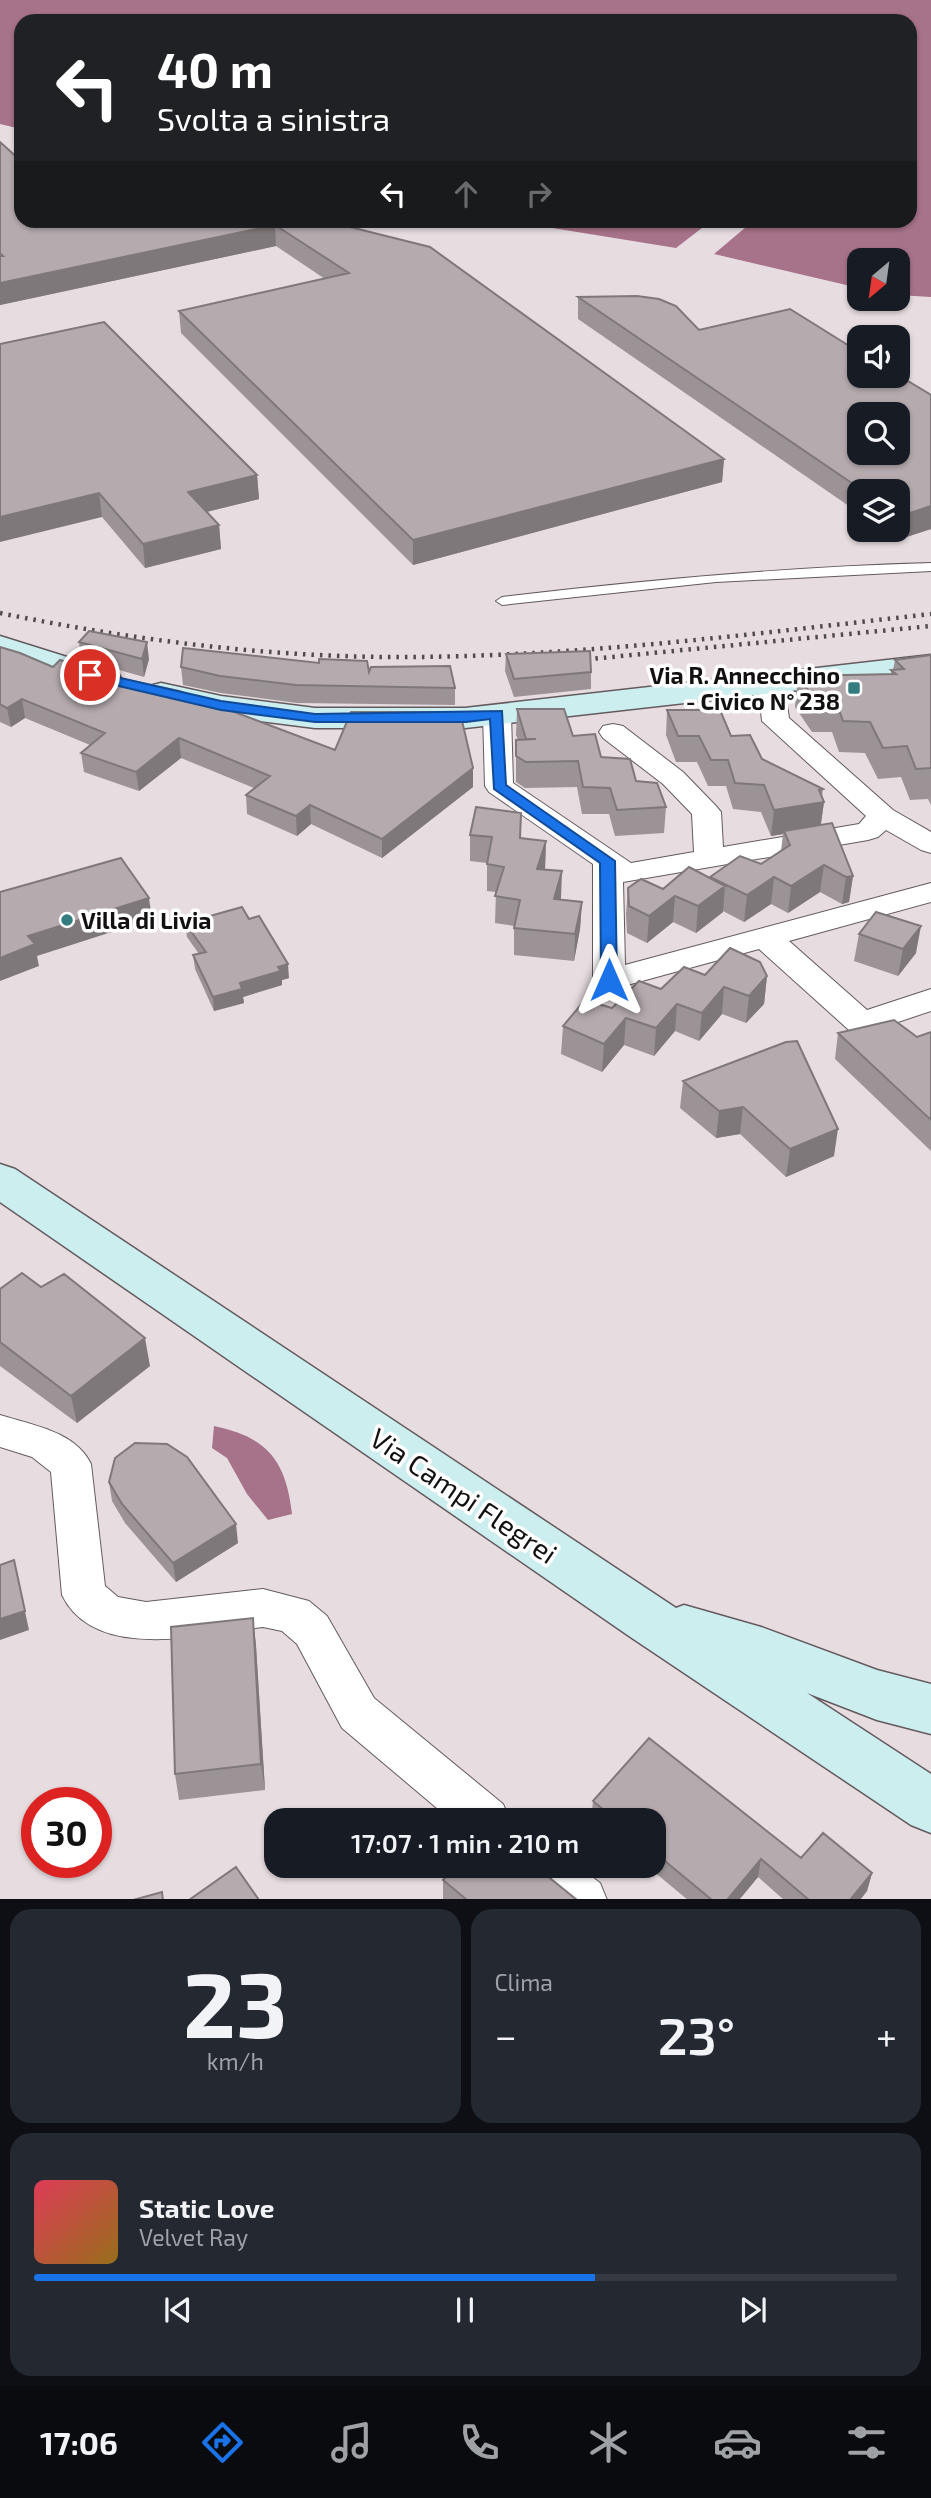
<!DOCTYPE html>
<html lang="it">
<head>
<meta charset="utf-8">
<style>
	:root { --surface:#171b24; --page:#242831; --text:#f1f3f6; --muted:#9ea1a6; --line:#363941; --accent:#1a73e8 }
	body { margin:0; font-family:"Exo 2",sans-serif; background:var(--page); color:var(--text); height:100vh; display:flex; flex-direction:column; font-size:26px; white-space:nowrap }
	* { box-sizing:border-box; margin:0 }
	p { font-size:23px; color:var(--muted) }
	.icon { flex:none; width:38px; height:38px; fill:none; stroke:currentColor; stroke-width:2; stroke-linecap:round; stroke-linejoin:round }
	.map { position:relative; height:1899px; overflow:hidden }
	.panel { display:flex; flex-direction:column; gap:10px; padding:10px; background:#0d0f14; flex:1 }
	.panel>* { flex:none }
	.top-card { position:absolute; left:14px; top:14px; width:903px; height:214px; border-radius:21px; box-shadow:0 2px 5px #0004; background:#202124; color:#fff; overflow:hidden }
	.needle { width:46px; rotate:209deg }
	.controls { position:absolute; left:847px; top:248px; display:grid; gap:14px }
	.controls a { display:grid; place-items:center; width:63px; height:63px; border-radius:14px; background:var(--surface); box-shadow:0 2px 5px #0004; font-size:35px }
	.speed { position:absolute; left:21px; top:1787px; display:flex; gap:14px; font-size:35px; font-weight:700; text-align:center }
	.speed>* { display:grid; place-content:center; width:91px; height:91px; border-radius:50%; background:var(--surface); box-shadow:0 2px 5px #0004; line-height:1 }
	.speed .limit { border:10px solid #d22; background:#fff; color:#111 }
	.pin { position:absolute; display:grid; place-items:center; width:60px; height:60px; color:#fff; margin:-30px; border:4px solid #fff; border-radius:50%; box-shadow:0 2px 7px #0007 }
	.me { position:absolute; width:77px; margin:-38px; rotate:0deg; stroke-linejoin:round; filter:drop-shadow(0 0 5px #0008) }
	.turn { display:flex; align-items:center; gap:24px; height:147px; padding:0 28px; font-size:32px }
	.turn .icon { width:91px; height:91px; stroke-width:2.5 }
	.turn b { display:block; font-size:49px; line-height:60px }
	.lanes { display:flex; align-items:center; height:66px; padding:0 28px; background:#0003; justify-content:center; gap:35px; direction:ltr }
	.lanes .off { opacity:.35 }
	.big { font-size:52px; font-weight:600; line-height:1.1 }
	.panel .tile { flex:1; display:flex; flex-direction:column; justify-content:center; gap:10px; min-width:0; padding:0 24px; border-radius:21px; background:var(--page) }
	.panel .dial { align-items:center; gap:0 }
	.dial b { font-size:91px; line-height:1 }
	.song { display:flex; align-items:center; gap:21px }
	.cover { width:84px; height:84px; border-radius:10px; background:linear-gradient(135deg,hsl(350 70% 55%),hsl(40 70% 35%)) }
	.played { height:7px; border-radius:4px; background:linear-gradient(90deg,var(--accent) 65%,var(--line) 65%) }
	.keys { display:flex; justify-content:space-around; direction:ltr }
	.heat { display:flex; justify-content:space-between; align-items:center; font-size:38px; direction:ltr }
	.panel .tiles { flex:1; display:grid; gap:10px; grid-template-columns:1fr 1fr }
	.tile:last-child { grid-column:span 2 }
	.trip { position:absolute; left:264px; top:1808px; width:402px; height:70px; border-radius:21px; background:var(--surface); box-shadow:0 2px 5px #0004; font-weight:600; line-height:70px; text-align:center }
	.tabs { display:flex; height:112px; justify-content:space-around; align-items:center; background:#090b0e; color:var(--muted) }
	.tabs .icon { width:49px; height:49px }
	.tabs .on { color:var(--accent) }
	.tabs b { font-size:32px; color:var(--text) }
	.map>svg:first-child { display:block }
	.water { fill:#a7738a }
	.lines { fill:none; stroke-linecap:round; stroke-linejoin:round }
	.lane-casing { stroke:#635a5e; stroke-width:2 }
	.street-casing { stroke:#635a5e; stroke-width:2 }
	.secondary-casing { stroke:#635a5e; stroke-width:3 }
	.lane { fill:#fff; fill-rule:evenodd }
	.street { fill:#fff; fill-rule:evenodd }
	.secondary { fill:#cdeeef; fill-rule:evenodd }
	.rail { stroke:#4f4a4c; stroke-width:4.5; stroke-dasharray:2.5 6; stroke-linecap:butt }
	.wall { fill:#9c9396 }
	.shaded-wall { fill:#7f787a }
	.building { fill:#b5abaf; stroke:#7f787a; stroke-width:2; fill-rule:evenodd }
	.route { fill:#1a73e8; stroke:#114b97; stroke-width:2 }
	.poi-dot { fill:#347d7f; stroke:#fff; stroke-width:2.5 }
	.labels { text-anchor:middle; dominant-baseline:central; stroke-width:7; stroke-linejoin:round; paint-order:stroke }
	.poi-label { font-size:23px; font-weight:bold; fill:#131011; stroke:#fff; text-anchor:end }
	.near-street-label { font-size:28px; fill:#131011; stroke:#fff }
</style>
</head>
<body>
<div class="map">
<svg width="931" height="1900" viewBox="0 0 931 1900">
	<rect width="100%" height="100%" fill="#e7dde1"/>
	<path class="water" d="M0 0H931V297L898 295V261H859V288L714 254 746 227 717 221 910 220V21H21V129L0 124Z
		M509 221 711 220V221L676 248Z
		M214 1426C267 1437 286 1460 292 1514L268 1520 247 1494 227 1458 212 1448Z"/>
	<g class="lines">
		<g class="lane-casing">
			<path id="lane" d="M931 563V571L716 582 502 605 496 601 502 597C645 580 787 567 931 563Z"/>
		</g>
		<g class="street-casing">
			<path id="street" d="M771 676 780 678 784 684 789 718 893 810 931 832V853L921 850 886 830 878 837 868 840 623 882 625 965 931 883V902L789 941 867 1010 931 989V1011L862 1034 850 1031 759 949 609 990 598 987 593 980V864L489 792 485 786 483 714 487 708 497 706 507 708 511 714 513 783 631 863 694 852 692 814 663 784 603 738 599 732 603 726 613 724 623 726 683 772 716 806 721 812 723 847 859 824 866 816 762 721 758 684 762 678Z
				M0 1415C32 1425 75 1431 91 1464L105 1586 118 1597 146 1602 263 1589 309 1601 327 1616 374 1698 503 1804 510 1820H451L342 1728 297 1644 282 1631 263 1627C204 1634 95 1663 62 1595L51 1472 32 1457 0 1447Z
				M517 1866H578L600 1883 607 1900H545L524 1883Z"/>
		</g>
		<g class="secondary-casing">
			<path id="secondary" d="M0 636 118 673 122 680 118 687 106 690 0 656Z
				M931 655V675L465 728H315L221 716 149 700 145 693 149 686 161 683 221 696 315 708H465Z
				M0 1164 15 1169 676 1608 684 1605 761 1627 877 1670 931 1684V1734L877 1720 807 1693 931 1774V1833L911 1825 629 1636 0 1202Z"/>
		</g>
		<use href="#lane" class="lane"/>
		<use href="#street" class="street"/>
		<use href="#secondary" class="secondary"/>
		<path class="rail" d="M0 613C128 639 257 656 388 657 570 658 751 634 931 614
			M570 661 931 626"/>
	</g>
	<path class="wall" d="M0 142 21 220H322L724 459 722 482 413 565 181 333 179 311 325 279 276 246 0 305Z
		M578 297 931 395V529L897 540 883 530H898V492H859V513L578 319Z
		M0 344 257 475 259 499 206 512 219 525 221 549 145 568 102 517Z
		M79 642 149 659 144 677 81 659Z
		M0 647 53 667 335 750 473 787 382 858 311 824 297 836 247 814 246 795 254 788 181 758 139 791 84 772 81 753 90 745 25 718 11 727 0 722Z
		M506 654 591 672V689L514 697 505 671Z
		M931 655V805L928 799 910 800 901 777 878 779 865 753 839 752 832 732H812L795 707 798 676 891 675V670H893L895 660Z
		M181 667 369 672 455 688V705L297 703 221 693 183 685Z
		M517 709 573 736 601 757 636 781 666 807 664 833 615 836 609 814H582L577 787 525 788 516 782V740H518L516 735Z
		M667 710 731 736 762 759 823 789 822 796 824 802 821 825 853 876 849 902 842 904 820 892 788 913 771 904 744 922 723 911V912L696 933 673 922 647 943 627 933 626 914 628 888 663 889 710 878V877L761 864 781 851 783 834 771 836 761 812 733 809 726 786H708L697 762H676L666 735Z
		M470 835 521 838 546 841 545 870 560 899 582 902 580 929 574 961 514 955V926L495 923 496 892 487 891V863L470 861Z
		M249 919 289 978 282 980V985L243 997 244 1003 214 1011 195 969 193 955 199 954 187 937 185 923Z
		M859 934 916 953 898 976 854 961Z
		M705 975 767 976 764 1004 746 1023 722 1014 699 1041 675 1031 654 1056 624 1045 602 1072 561 1054 563 1026 612 1008 661 989Z
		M931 1032V1151L835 1059 838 1033 917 1037Z
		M786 1042 834 1156 786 1177 740 1134 716 1138 680 1108 683 1081Z
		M0 1289 150 1366 77 1423 0 1366Z
		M109 1482 238 1543 176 1582 125 1523 112 1501Z
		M253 1618 256 1646 265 1790 179 1800 175 1774Z
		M593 1801 801 1858 872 1873 867 1891 860 1900H784L758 1877 739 1900H688L647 1866H654V1820H593L591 1819Z
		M443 1880 577 1900H443Z"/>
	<path class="shaded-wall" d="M275 225 276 246 0 305V283Z
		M724 459 722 482 413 565V540Z
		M257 475 259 499 190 516 188 492Z
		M99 493 102 517 0 542V517Z
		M931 506V529L897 540 901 516Z
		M219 525 221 549 145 568 143 544Z
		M147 642 149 659 144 677 142 659Z
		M22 699 25 718 11 727 7 708Z
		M179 738 181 758 139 791 136 772Z
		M473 768V787L382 858V839Z
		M824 802 820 828 784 831 783 834 771 836 774 810Z
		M310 805 311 824 297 836 296 816Z
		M546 841 545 868 536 895 537 869Z
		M824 865 820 892 788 913 791 886Z
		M562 871 561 898 553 926 554 899Z
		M853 876 849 902 842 904 846 877Z
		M774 877 771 904 744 922 747 895Z
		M725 886 723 912 696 933 698 906Z
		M675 896 673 922 647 943 649 916Z
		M149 898 152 919 37 956 39 966 0 981V958L28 936Z
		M582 902 580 929 574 961 575 934Z
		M921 926 916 953 898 976 903 949Z
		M288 964 289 978 282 980V985L243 997 244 1003 214 1011 213 997 240 983 278 967Z
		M767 976 764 1004 746 1023 749 996Z
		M724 987 722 1014 699 1041 702 1013Z
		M677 1004 675 1031 654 1056 656 1028Z
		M626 1018 624 1045 602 1072 604 1044Z
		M743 1107 740 1134 716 1138 719 1111Z
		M838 1129 834 1156 786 1177 790 1149Z
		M145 1338 150 1366 77 1423 71 1396Z
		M236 1524 238 1543 176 1582 173 1563Z
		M14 1560 29 1630 0 1640V1619Z
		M253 1618 256 1646 265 1790 261 1764Z
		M761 1859 758 1877 739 1900H727Z
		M872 1873 867 1891 860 1900H850Z"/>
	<path class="building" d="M0 142 21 161V220H322L430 247 724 459 413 540 179 311 349 273 275 225 0 283V256H3L0 253Z
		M637 296 659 299 676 306 699 330 790 309 859 352V376H898V375L931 395V506L901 516 898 514V492H865L578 297ZM859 415H898V453H859Z
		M104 322 257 475 188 492 219 525 143 544 99 493 0 517V344Z
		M89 631 147 642 142 659 79 642Z
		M0 647 20 653 53 667 60 660 109 676 179 691 335 750 351 712H460L473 768 382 839 310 805 296 816 246 795 270 776 179 738 136 772 81 753 105 733 22 699 7 708 0 704Z
		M183 648 319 663V659L367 661 369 672 371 667 450 666 455 688 296 685 220 676 181 667Z
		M590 651 591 672 514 679 506 654Z
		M931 655V768L916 769 907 746 883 748 870 722 843 721 836 701H816L798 676 896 674 891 670 904 669 895 660Z
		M517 709H564L573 736 595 734 601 757 630 759 636 781 657 783 666 807 617 810 610 788 583 787 578 761 526 762 516 756V740L536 739H526Z
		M667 710H720L731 736 750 735 762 759 823 789 819 790 824 802 774 810 764 785 735 783 728 760H711L699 736H678Z
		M476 807 521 813 520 838 546 841 537 869 562 871 554 899 582 902 575 934 514 928 520 900 495 896 504 867 487 864 492 837 470 835Z
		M832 823 853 876 846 877 824 865 791 886 774 877 747 895 710 877 740 856 761 864 790 845 784 831Z
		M121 858 149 898 28 936 35 944 0 958V892Z
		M689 867 725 886 698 906 675 896 649 916 629 906 628 888 641 879 663 889Z
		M242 907 249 919 259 916 288 964 278 967 281 971 240 983 242 989 213 997 193 955 206 952 185 923Z
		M876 912 921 926 903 949 859 934Z
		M730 948 760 962 767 976 749 996 724 987 702 1013 677 1004 656 1028 626 1018 604 1044 563 1026 585 1000 612 1008 639 981 661 989 684 967 705 975Z
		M894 1020 917 1037 931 1032V1120L838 1033Z
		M797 1041 838 1129 790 1149 743 1107 719 1111 683 1081 786 1042Z
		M22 1273 41 1287 64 1274 145 1338 71 1396 0 1342V1289Z
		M135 1443 167 1444 187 1457 236 1524 173 1563 122 1504 109 1482 115 1458Z
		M14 1560 25 1611 0 1619V1565Z
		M253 1618 261 1764 175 1774 171 1627Z
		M649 1738 801 1858 823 1833 872 1873 850 1900H809L761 1859 727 1900H712L654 1852V1820H616L593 1801Z
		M455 1866H535L577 1900H467L443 1880Z
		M236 1867 259 1900H189Z
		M162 1892 163 1900H133Z"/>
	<path class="route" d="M90 671 221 701 315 714 502 711 506 785 615 861 617 980 609 985 601 980 600 863 494 789 490 719 466 722H315L221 710 85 678 83 675Z"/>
	<g class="poi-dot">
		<rect x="847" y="681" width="14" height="14" rx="3.5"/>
		<circle cx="67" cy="920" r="7"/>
	</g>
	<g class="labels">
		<g class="poi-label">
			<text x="840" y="675">Via R. Annecchino<tspan x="840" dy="26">- Civico N° 238</tspan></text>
			<text x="81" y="920" text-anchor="start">Villa di Livia</text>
		</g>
		<g class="near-street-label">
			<text transform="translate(464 1495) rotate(34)">Via Campi Flegrei</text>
		</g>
	</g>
</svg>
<div class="controls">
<a><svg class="needle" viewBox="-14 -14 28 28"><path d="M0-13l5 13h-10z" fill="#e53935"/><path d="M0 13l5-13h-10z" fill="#9ea1a6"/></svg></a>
<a><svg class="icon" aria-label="sound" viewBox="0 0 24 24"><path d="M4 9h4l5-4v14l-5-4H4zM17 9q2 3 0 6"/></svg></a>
<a><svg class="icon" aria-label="search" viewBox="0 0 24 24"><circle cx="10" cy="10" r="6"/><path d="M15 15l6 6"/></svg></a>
<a><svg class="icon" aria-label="layers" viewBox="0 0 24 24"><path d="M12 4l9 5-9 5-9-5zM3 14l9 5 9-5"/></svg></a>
</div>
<div class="speed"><div class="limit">30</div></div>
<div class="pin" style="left:90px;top:675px;background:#d93025"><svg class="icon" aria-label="arrive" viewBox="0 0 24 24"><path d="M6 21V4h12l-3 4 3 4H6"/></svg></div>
<svg class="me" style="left:609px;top:980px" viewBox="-20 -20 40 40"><path d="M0-17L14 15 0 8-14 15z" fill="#1a73e8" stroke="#fff" stroke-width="4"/></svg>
<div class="trip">17:07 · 1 min · 210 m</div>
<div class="top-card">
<div class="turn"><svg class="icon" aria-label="left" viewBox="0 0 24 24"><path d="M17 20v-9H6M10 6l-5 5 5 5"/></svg><div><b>40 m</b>Svolta a sinistra</div></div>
<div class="lanes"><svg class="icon" aria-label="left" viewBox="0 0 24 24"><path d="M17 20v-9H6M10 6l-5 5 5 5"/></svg><svg class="icon off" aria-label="ahead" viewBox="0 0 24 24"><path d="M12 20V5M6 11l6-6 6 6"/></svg><svg class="icon off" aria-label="right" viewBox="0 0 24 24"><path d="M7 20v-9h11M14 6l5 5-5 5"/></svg></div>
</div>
</div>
<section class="panel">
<div class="tiles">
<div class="tile dial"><b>23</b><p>km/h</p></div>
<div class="tile"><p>Clima</p>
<div class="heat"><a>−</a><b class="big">23°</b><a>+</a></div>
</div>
<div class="tile">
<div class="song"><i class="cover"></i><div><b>Static Love</b><p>Velvet Ray</p></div></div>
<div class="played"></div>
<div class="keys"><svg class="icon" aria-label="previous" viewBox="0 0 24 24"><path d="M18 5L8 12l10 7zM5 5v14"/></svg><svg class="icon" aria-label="pause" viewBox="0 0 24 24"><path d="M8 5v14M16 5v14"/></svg><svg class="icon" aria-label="next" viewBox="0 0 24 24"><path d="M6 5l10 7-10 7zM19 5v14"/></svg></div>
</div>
</div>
</section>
<nav class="tabs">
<b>17:06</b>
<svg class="icon on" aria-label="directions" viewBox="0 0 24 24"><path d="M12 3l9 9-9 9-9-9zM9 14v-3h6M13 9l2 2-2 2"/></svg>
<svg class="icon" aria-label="music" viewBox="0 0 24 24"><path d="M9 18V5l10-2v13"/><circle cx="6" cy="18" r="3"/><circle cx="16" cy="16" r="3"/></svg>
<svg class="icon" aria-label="phone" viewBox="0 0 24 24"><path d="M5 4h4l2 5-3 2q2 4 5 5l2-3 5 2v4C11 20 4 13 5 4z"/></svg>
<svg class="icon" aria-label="climate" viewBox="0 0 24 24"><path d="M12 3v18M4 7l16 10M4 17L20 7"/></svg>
<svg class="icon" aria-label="car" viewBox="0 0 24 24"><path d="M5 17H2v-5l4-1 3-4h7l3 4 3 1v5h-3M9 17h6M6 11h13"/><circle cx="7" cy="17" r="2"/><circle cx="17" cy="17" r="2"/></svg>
<svg class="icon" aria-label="filters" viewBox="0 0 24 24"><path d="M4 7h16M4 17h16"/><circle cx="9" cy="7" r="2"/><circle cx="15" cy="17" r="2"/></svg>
</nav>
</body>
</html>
